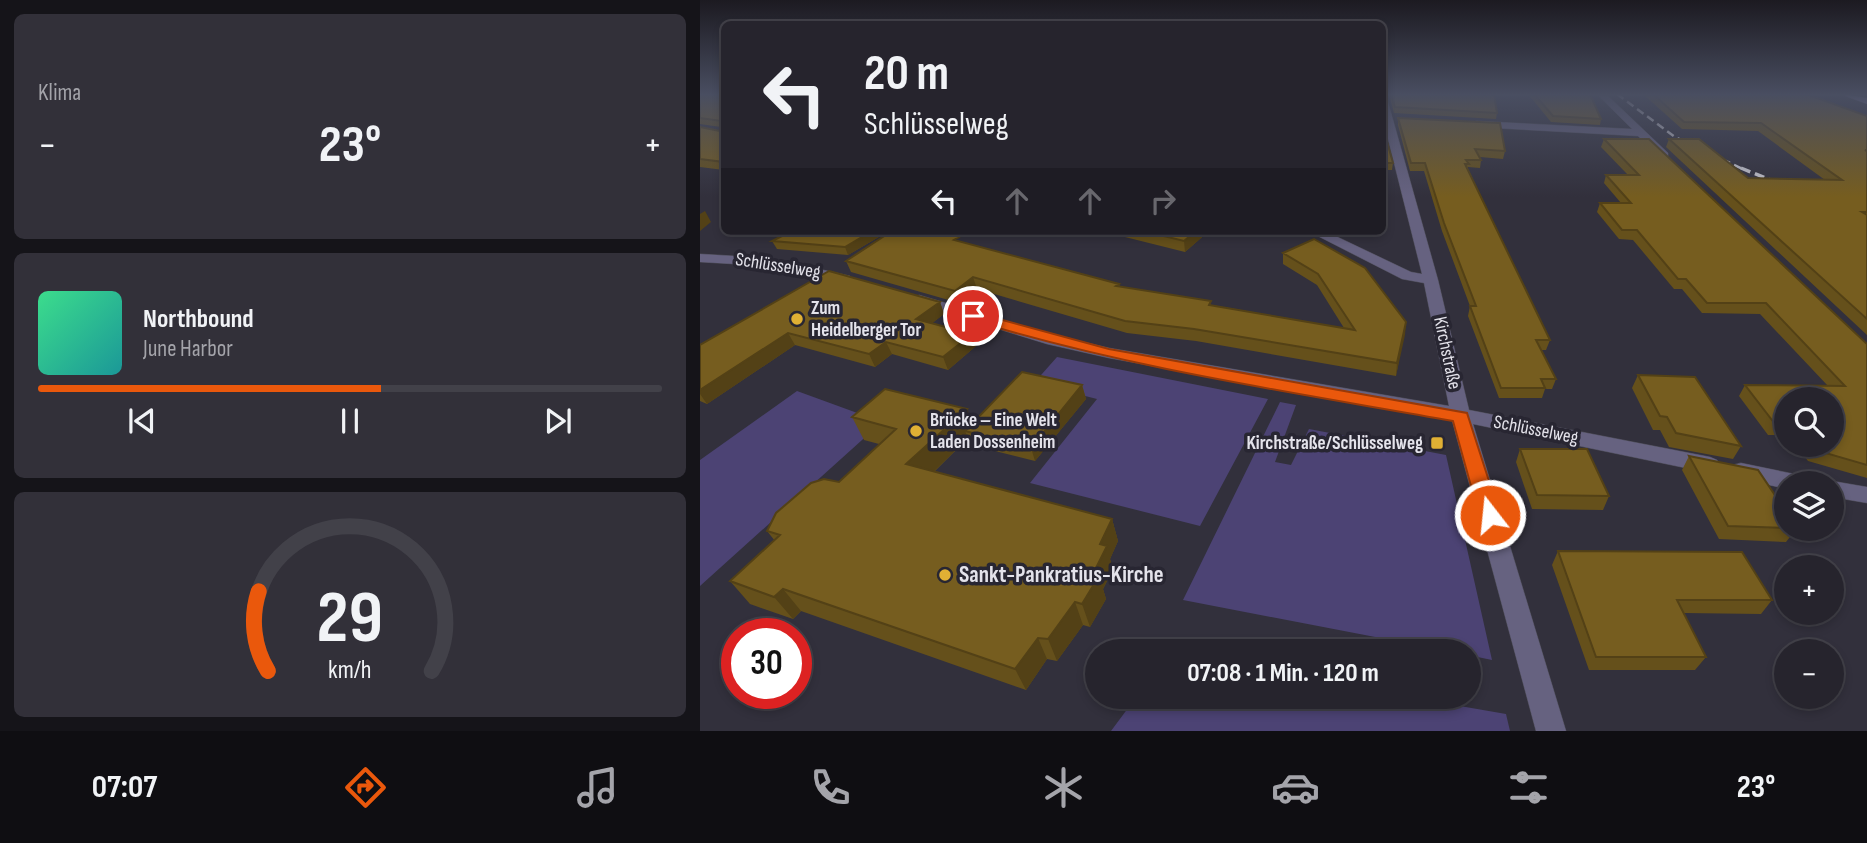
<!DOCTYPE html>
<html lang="de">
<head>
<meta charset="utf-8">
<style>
	:root { --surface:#26242d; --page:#323039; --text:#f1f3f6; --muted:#a4a4aa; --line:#424149; --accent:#ea580c }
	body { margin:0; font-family:"Sofia Sans Condensed",sans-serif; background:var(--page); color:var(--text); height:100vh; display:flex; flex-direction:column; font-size:26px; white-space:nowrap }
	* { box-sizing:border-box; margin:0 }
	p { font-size:23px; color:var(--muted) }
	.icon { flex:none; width:38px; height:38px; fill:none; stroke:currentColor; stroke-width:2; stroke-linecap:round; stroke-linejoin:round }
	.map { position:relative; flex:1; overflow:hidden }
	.panel { display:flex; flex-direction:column; gap:14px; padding:14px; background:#151419; width:700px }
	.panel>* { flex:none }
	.guide { position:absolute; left:21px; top:21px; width:665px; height:214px; border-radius:10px; box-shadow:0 4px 10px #0003,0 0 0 2px var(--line); background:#26242d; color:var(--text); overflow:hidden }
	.fabs { position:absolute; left:1074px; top:387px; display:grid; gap:14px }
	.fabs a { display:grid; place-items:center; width:70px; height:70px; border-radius:50%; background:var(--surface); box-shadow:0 4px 10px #0003,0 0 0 2px var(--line); font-size:35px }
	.speed { position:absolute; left:21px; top:618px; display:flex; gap:14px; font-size:35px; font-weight:700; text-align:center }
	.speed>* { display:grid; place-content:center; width:91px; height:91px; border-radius:50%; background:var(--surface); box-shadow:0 4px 10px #0003,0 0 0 2px var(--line); line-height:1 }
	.speed .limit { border:10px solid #d22; background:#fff; color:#111 }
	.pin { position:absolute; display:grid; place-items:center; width:60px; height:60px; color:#fff; margin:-30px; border:4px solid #fff; border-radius:50%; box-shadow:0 2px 7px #0007 }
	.me { position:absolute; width:77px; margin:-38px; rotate:344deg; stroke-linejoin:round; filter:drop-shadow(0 0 5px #0008) }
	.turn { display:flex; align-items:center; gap:24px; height:147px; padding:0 28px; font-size:32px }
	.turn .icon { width:91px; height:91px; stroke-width:2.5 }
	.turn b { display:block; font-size:49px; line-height:60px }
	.lanes { display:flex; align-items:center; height:66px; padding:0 28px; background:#0003; justify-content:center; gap:35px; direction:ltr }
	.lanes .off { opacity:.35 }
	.big { font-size:52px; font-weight:700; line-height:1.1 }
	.panel .tile { flex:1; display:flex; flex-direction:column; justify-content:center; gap:10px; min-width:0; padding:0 24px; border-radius:10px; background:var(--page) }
	.panel .dial { align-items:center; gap:0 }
	.dial svg { height:182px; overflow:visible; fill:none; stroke:var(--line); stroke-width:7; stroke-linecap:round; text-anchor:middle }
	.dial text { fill:var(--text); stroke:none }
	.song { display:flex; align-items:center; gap:21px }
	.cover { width:84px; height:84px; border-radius:10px; background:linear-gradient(135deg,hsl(150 70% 55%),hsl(180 70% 35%)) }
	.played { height:7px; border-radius:4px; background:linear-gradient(90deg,var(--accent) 55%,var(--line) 55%) }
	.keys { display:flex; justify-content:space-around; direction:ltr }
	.heat { display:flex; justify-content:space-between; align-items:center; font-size:38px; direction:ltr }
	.trip { position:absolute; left:385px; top:639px; width:396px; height:70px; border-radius:35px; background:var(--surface); box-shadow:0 4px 10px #0003,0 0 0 2px var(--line); font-weight:700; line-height:70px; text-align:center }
	.dock { display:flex; height:112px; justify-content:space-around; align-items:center; background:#0f0e12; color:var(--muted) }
	.dock .icon { width:49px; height:49px }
	.dock .active { color:var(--accent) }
	.dock b { font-size:32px; color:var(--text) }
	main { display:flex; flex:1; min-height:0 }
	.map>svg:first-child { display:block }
	.green { fill:#4c4374 }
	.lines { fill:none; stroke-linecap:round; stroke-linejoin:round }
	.minor-casing { stroke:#4e4d58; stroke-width:1 }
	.major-casing { stroke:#4e4d58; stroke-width:1 }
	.minor { fill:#666280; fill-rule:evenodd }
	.major { fill:#9a90cd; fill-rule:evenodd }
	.rail-far1 { stroke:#cbcad2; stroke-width:2.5; stroke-dasharray:8 4.5; stroke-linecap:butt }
	.rail { stroke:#cbcad2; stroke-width:3.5; stroke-dasharray:10 5; stroke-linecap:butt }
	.wall { fill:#65501b }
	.shaded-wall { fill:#534116 }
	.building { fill:#765d1f; stroke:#534116; stroke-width:2 }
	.route { fill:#ea580c; stroke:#983908; stroke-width:2 }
	.poi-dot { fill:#e0b034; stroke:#282632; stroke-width:2.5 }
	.labels { text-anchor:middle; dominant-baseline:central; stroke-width:7; stroke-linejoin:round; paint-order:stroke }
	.street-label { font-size:19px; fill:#e4e3eb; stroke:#282632 }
	.poi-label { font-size:19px; font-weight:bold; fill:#e4e3eb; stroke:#282632; text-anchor:start }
	.near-poi-label { font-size:23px; font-weight:bold; fill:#e4e3eb; stroke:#282632; text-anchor:start }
</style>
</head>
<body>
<main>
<section class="panel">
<div class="tile"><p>Klima</p>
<div class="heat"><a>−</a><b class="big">23°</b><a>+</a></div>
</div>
<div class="tile">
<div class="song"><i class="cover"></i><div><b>Northbound</b><p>June Harbor</p></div></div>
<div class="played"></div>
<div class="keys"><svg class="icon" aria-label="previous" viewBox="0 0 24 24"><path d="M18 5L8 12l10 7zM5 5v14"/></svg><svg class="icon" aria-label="pause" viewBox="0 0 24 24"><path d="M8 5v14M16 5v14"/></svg><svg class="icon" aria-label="next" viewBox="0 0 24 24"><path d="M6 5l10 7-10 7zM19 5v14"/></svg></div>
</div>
<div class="tile dial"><svg viewBox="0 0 100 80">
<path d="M14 69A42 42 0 1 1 86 69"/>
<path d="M14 69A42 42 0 0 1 10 34" stroke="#ea580c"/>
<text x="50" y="56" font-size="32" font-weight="700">29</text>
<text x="50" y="72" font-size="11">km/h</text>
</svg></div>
</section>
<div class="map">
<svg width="1167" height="731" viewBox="0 0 1167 731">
	<rect width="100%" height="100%" fill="#32303c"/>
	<path class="green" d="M357 357 568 399 500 526 330 483 397 399 334 383Z
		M97 391 182 422 0 586V460Z
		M580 402 596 405 575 462 591 465 609 429 746 455 792 660 768 655V651H748L483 600Z
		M437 696 708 697 806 714 810 731H411Z"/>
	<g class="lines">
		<g class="minor-casing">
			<path id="minor" d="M682 94 686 95 738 280 769 410 1010 457 1017 460 1020 465 1017 470 1010 473 773 424 866 731H836L752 420 409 358 347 344 214 303 211 300 219 295 357 336 409 348 749 406 724 283 702 279 608 231H625L711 272 722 274 682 115Z
				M897 94H906L968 153V157H960L938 136 776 127 771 124 776 121 932 129Z
				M0 254 70 258 150 276 152 279 145 283 70 266 0 262Z
				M1041 463 1099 475 1107 477 1110 483H1087V489L1034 477 1031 471 1034 465Z
				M1132 481 1167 487V503L1132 497V483H1125Z"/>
		</g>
		<g class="major-casing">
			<path id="major" d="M1144 94 1167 98V104L1145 96Z"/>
		</g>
		<use href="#minor" class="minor"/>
		<use href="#major" class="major"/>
		<path class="rail-far1" d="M917 94 975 137 1045 170"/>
		<path class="rail" d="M1041 168 1085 186"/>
	</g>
	<path class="wall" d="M0 94H24V170L0 167V127L20 131 21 127 0 124V125Z
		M689 94H794L797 113 796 119 694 113Z
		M828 94H890L901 119 900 125 851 122Z
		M943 94H1106L1167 116V335L966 147 969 139 1048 178 1125 180 1058 131 982 129Z
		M698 118 805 151 803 159 780 157 781 160 780 168 768 167V169L850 340 846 350H841L856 379 852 389H845L842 398H799L768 316 770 306 742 231 724 171H710L698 125Z
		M682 124 693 163 692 170H682Z
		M904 139 1167 344V478L1108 461 1095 444H1132L1087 399V435H1068L1039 396 1045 385 1128 386 1060 314 1002 313 982 289H974L933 240 919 239 897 212 900 203H921L904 183 906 175H928L901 147Z
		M92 231H189L148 255 77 249 72 241Z
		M401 231H509L485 252Z
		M261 242 419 284 420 287 512 305 644 328 617 285 583 264V253L706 322 696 376 496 341 427 333 277 289 259 303 151 272 146 261Z
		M240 302 244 314 232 323 276 346 248 370 192 354 175 367 95 345 7 404 0 401V345Z
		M938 375 1041 446 1033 459 969 447 960 430H953L932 388Z
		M382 385 386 399 335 461 271 445 268 438 234 472 412 519 418 541 410 559 413 569 403 589 406 599 390 627 383 625 357 661 347 659 326 690 101 611 93 619 50 604 30 581 75 541 67 531 139 482 179 444 164 440 152 417 273 424Z
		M820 449 909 496 903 510 832 509 816 462Z
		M989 456 1087 513V528H1097L1086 542 1019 539 982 470Z
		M858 551 1072 600 1061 614 984 613 1006 657 995 670H889L852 565Z"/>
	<path class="shaded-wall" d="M5 211 11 222 0 231V214Z
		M172 231H189L148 255 145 247Z
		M496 231H509L485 252 484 241Z
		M273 277 277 289 259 303 255 291Z
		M240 302 244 314 221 332 216 319Z
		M706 322 705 335 696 376 697 363Z
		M88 333 95 345 7 404 0 394V390Z
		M272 334 276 346 248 370 243 357Z
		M186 342 192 354 175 367 169 354Z
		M382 385 386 399 335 461 331 448Z
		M267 409 276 431H265L268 438 218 487 206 464Z
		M412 519 418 541 410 559 413 569 403 589 406 599 390 627 382 604 393 574 400 544Z
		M83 589 101 611 93 619 74 597Z
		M375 602 383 625 357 661 348 639Z
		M338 638 347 659 326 690 315 669Z"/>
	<path class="building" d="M0 94H24V162L0 159V127L20 131 22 121 0 118Z
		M691 94H794L797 113 695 107Z
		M834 94H890L901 119 853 116Z
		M953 94H1106L1167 116V150H1165L1167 151V212H1162L1167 215V319L969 139H999L1048 178 1142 180 1061 123 984 122Z
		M698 118 800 123 805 151 775 149 781 160H766L769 164H765L850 340H836L856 379H841L845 388H801L770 306H776L744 223 725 163H711Z
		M682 124 693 163H682Z
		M904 139H949L1167 344V465L1115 450 1111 444H1132V399H1087V424H1075L1045 385 1145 386 1066 303H1007L986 279H978L937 230H922L900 203H931L906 175H939Z
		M92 231H172L145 247 72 241Z
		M192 231H240L259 237 254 240 419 284 416 286 511 301 509 305 655 330 618 274 583 253 614 239 665 268 706 322 697 363 494 329 425 321 273 277 255 291 146 261Z
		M443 231H496L484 241Z
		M129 271 240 302 216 319 272 334 243 357 186 342 169 354 88 333 0 390V345Z
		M322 372 382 385 331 448 265 431Z
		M938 375 995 377 1041 446 976 433 967 417 960 416Z
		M185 389 267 409 206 464 412 519 400 544 407 546 393 574 399 576 382 604 375 602 348 639 338 638 315 669 83 589 74 597 30 581 80 535 67 531 76 513 111 483 124 479 139 482 196 429 152 417Z
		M820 449H887L909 496 837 495Z
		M989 456 1058 470 1087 513V528L1028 526Z
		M858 551 1042 552 1072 600H977L1006 657H896Z"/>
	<linearGradient id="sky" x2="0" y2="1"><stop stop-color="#1c1a21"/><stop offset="0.48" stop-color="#494e61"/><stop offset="1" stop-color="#494e61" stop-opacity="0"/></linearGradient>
	<rect width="1167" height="197" fill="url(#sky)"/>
	<path class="route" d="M273 312 409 349 767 413 800 515 797 521H782L779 515 753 421C591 392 426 368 268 319V313Z"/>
	<g class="poi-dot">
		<circle cx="97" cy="319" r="7"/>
		<circle cx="216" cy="431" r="7"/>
		<rect x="730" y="436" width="14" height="14" rx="3.5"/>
		<circle cx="245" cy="575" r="7"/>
	</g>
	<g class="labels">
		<g class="street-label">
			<text transform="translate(78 266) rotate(9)">Schlüsselweg</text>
			<text transform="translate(747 353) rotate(78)">Kirchstraße</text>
			<text transform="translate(836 430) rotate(11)">Schlüsselweg</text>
		</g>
		<g class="poi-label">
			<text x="111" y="308">Zum<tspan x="111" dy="22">Heidelberger Tor</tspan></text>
			<text x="230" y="420">Brücke – Eine Welt<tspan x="230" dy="22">Laden Dossenheim</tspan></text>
			<text x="723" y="443" text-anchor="end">Kirchstraße/Schlüsselweg</text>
		</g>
		<g class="near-poi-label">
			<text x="259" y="575">Sankt-Pankratius-Kirche</text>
		</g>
	</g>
</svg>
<div class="fabs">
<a><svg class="icon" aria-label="search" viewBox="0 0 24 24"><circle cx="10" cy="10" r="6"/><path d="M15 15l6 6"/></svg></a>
<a><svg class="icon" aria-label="layers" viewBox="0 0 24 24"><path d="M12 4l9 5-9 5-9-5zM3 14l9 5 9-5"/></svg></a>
<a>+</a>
<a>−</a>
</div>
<div class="speed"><div class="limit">30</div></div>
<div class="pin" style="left:273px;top:316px;background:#d93025"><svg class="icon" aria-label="arrive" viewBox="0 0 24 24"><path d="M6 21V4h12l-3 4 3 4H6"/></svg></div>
<svg class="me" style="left:790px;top:515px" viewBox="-20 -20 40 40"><circle r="17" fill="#ea580c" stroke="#fff" stroke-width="3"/><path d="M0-11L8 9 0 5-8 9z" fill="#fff"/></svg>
<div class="trip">07:08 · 1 Min. · 120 m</div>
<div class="guide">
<div class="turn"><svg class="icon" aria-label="left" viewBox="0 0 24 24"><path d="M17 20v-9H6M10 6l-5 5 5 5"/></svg><div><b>20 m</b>Schlüsselweg</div></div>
<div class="lanes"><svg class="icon" aria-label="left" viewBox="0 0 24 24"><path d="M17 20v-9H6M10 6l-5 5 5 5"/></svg><svg class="icon off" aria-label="ahead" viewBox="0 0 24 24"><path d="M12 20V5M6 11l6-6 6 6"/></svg><svg class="icon off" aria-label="ahead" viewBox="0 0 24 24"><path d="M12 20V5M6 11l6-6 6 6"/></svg><svg class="icon off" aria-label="right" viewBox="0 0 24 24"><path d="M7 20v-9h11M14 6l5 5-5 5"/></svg></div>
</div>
</div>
</main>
<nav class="dock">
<b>07:07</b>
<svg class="icon active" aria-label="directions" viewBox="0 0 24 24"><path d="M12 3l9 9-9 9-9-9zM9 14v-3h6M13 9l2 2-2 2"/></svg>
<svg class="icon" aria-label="music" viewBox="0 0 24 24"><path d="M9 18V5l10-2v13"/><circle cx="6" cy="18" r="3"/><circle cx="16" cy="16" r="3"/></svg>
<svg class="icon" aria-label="phone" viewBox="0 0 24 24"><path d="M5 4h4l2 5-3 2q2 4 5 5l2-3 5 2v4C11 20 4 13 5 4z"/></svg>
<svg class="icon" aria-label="climate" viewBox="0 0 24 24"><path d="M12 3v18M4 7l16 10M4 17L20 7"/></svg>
<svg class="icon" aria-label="car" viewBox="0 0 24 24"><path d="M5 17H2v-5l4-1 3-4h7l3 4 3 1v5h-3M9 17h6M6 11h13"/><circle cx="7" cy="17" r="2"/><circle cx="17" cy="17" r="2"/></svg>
<svg class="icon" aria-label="filters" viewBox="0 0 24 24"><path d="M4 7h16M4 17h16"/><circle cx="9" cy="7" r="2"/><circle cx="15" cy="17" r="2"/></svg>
<b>23°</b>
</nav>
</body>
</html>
